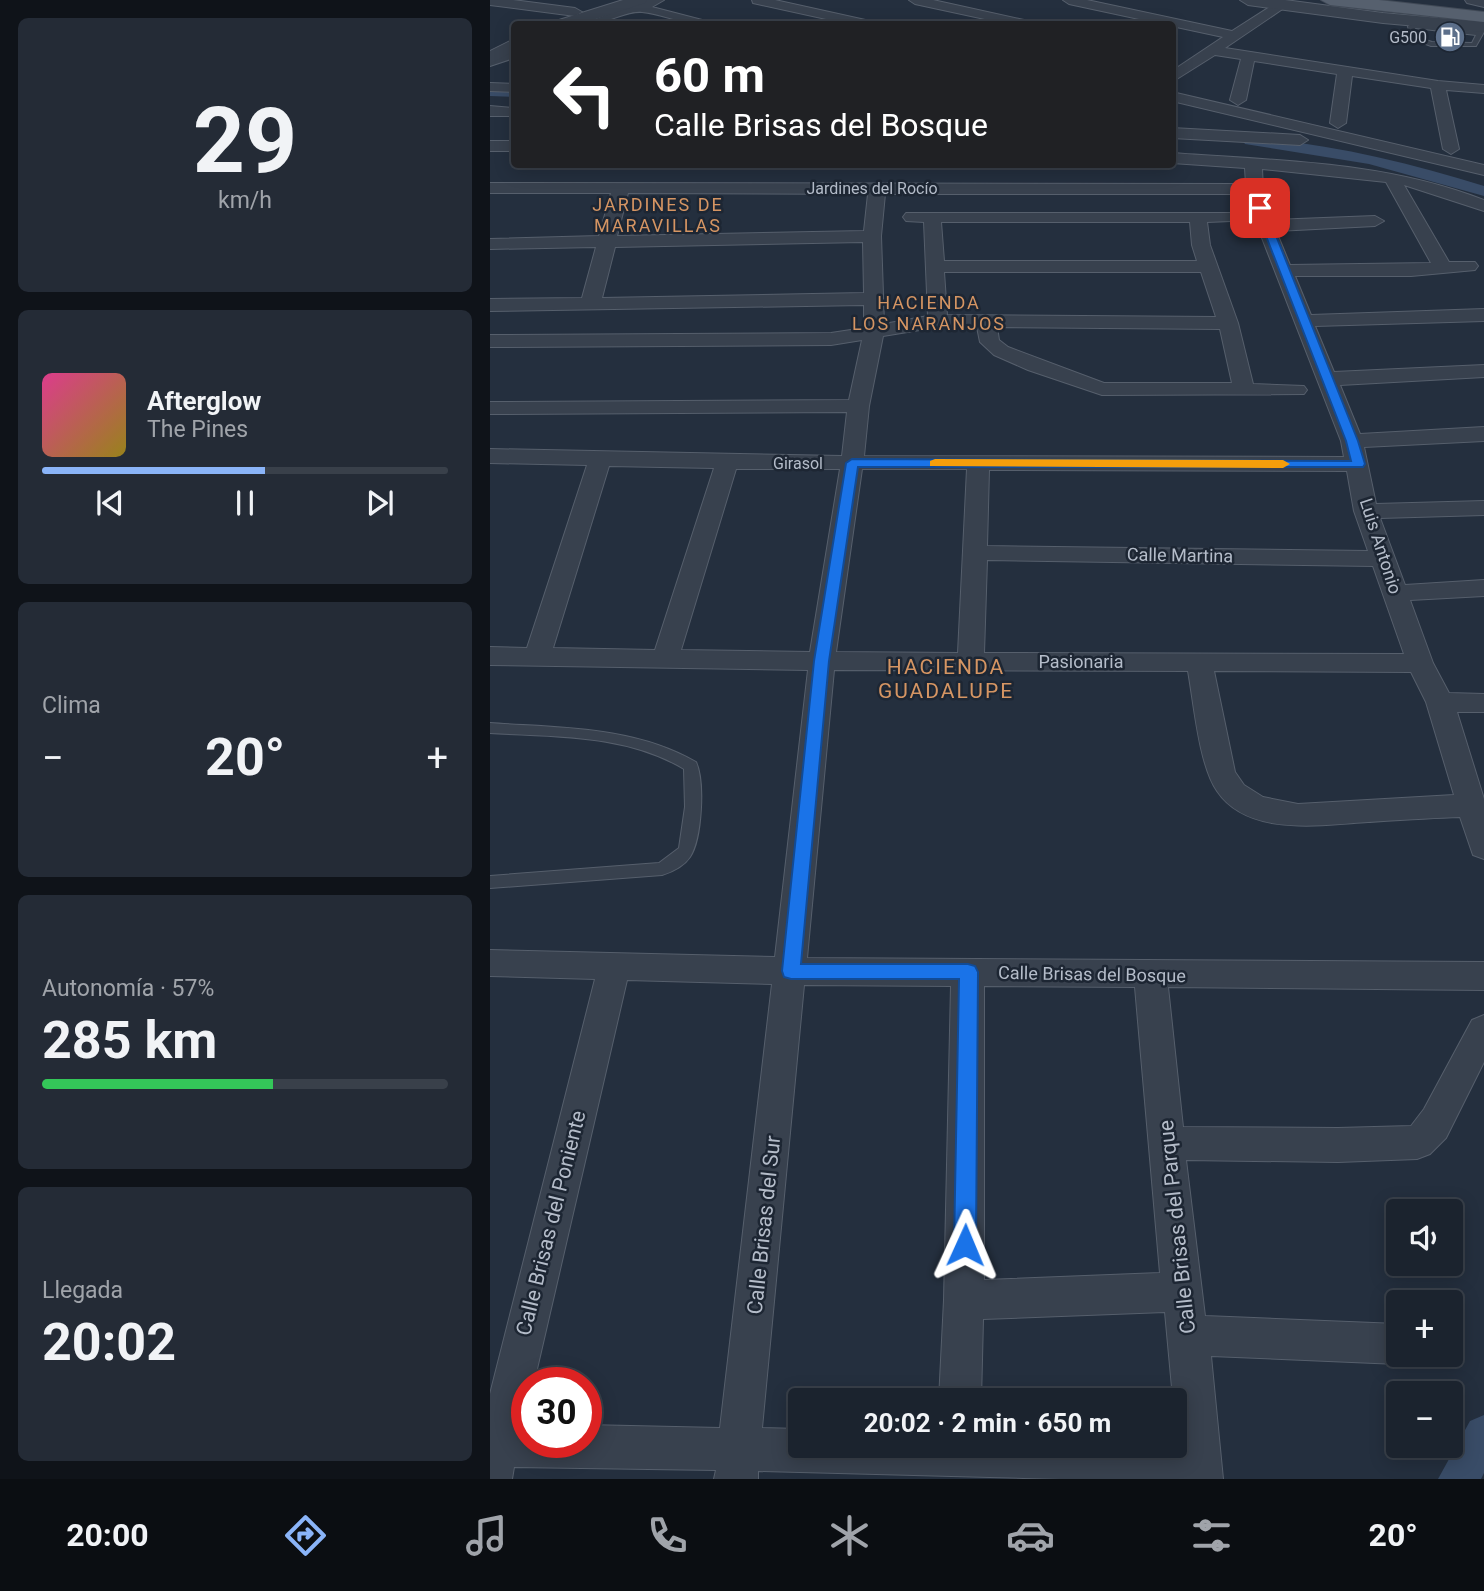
<!DOCTYPE html>
<html lang="es">
<head>
<meta charset="utf-8">
<style>
	:root { --surface:#1b232e; --page:#242b36; --text:#f1f3f6; --muted:#a0a4aa; --line:#39404a; --accent:#8ab4f8 }
	body { margin:0; font-family:Roboto,sans-serif; background:var(--page); color:var(--text); height:100vh; display:flex; flex-direction:column; font-size:26px; white-space:nowrap }
	* { box-sizing:border-box; margin:0 }
	p { font-size:23px; color:var(--muted) }
	.icon { flex:none; width:38px; height:38px; fill:none; stroke:currentColor; stroke-width:2; stroke-linecap:round; stroke-linejoin:round }
	.map { position:relative; flex:1; overflow:hidden }
	.details { display:flex; flex-direction:column; gap:18px; padding:18px; background:#0f1319; width:490px }
	.details>* { flex:none }
	.banner { position:absolute; left:21px; top:21px; width:665px; height:147px; border-radius:7px; box-shadow:0 4px 18px #0003,0 0 0 2px var(--line); background:#202124; color:#fff; overflow:hidden }
	.tools { position:absolute; left:896px; top:1199px; display:grid; gap:14px }
	.tools a { display:grid; place-items:center; width:77px; height:77px; border-radius:7px; background:var(--surface); box-shadow:0 4px 18px #0003,0 0 0 2px var(--line); font-size:35px }
	.speed { position:absolute; left:21px; top:1367px; display:flex; gap:14px; font-size:35px; font-weight:700; text-align:center }
	.speed>* { display:grid; place-content:center; width:91px; height:91px; border-radius:50%; background:var(--surface); box-shadow:0 4px 18px #0003,0 0 0 2px var(--line); line-height:1 }
	.speed .limit { border:10px solid #d22; background:#fff; color:#111 }
	.pin { position:absolute; display:grid; place-items:center; width:60px; height:60px; color:#fff; margin:-30px; border-radius:14px; box-shadow:0 4px 10px #0006 }
	.me { position:absolute; width:77px; margin:-38px; rotate:1deg; stroke-linejoin:round; filter:drop-shadow(0 0 5px #0008) }
	.turn { display:flex; align-items:center; gap:24px; height:147px; padding:0 28px; font-size:32px }
	.turn .icon { width:91px; height:91px; stroke-width:2.5 }
	.turn b { display:block; font-size:49px; line-height:60px }
	.big { font-size:52px; font-weight:700; line-height:1.1 }
	.details .card { flex:1; display:flex; flex-direction:column; justify-content:center; gap:10px; min-width:0; padding:0 24px; border-radius:10px; background:var(--page) }
	.details .dial { align-items:center; gap:0 }
	.dial b { font-size:91px; line-height:1 }
	.song { display:flex; align-items:center; gap:21px }
	.cover { width:84px; height:84px; border-radius:10px; background:linear-gradient(135deg,hsl(330 70% 55%),hsl(50 70% 35%)) }
	.played { height:7px; border-radius:4px; background:linear-gradient(90deg,var(--accent) 55%,var(--line) 55%) }
	.keys { display:flex; justify-content:space-around; direction:ltr }
	.heat { display:flex; justify-content:space-between; align-items:center; font-size:38px; direction:ltr }
	.charge { height:10px; border-radius:5px; background:linear-gradient(90deg,#34c759 57%,var(--line) 0) }
	.trip { position:absolute; left:298px; top:1388px; width:399px; height:70px; border-radius:7px; background:var(--surface); box-shadow:0 4px 18px #0003,0 0 0 2px var(--line); font-weight:700; line-height:70px; text-align:center }
	.menu { display:flex; height:112px; justify-content:space-around; align-items:center; background:#0b0e12; color:var(--muted) }
	.menu .icon { width:49px; height:49px }
	.menu .on { color:var(--accent) }
	.menu b { font-size:32px; color:var(--text) }
	main { display:flex; flex:1; min-height:0 }
	.map>svg:first-child { display:block }
	.lines { fill:none; stroke-linecap:round; stroke-linejoin:round }
	.canal { fill:#394c67; fill-rule:evenodd }
	.service-casing { stroke:#565f6c; stroke-width:2 }
	.minor-casing { stroke:#565f6c; stroke-width:2 }
	.tertiary-casing { stroke:#565f6c; stroke-width:2 }
	.primary-casing { stroke:#414a57; stroke-width:2 }
	.service { fill:#38414e; fill-rule:evenodd }
	.minor { fill:#38414e; fill-rule:evenodd }
	.tertiary { fill:#38414e; fill-rule:evenodd }
	.primary { fill:#56606e; fill-rule:evenodd }
	.route { fill:#1a73e8; stroke:#114b97; stroke-width:2 }
	.slow { fill:#f59e0b }
	.labels { text-anchor:middle; dominant-baseline:central; stroke-width:5; stroke-linejoin:round; paint-order:stroke }
	.far-poi-label { font-size:16px; fill:#b4bcc9; stroke:#1d2633; text-anchor:end }
	.far-street-label { font-size:16px; fill:#b4bcc9; stroke:#1d2633 }
	.far-quarter-label { font-size:18px; letter-spacing:2px; fill:#d59563; stroke:#1d2633 }
	.street-label { font-size:18px; fill:#b4bcc9; stroke:#1d2633 }
	.quarter-label { font-size:21px; letter-spacing:2px; fill:#d59563; stroke:#1d2633 }
	.near-street-label { font-size:21px; fill:#b4bcc9; stroke:#1d2633 }
</style>
</head>
<body>
<main>
<section class="details">
<div class="card dial"><b>29</b><p>km/h</p></div>
<div class="card">
<div class="song"><i class="cover"></i><div><b>Afterglow</b><p>The Pines</p></div></div>
<div class="played"></div>
<div class="keys"><svg class="icon" aria-label="previous" viewBox="0 0 24 24"><path d="M18 5L8 12l10 7zM5 5v14"/></svg><svg class="icon" aria-label="pause" viewBox="0 0 24 24"><path d="M8 5v14M16 5v14"/></svg><svg class="icon" aria-label="next" viewBox="0 0 24 24"><path d="M6 5l10 7-10 7zM19 5v14"/></svg></div>
</div>
<div class="card"><p>Clima</p>
<div class="heat"><a>−</a><b class="big">20°</b><a>+</a></div>
</div>
<div class="card"><p>Autonomía · 57%</p><b class="big">285 km</b><div class="charge"></div></div>
<div class="card"><p>Llegada</p><b class="big">20:02</b></div>
</section>
<div class="map">
<svg width="994" height="1479" viewBox="0 0 994 1479">
	<rect width="100%" height="100%" fill="#242f3e"/>
	<g class="lines">
		<path class="canal" d="M0 88 24 89V97L0 96Z
			M760 137C840 144 917 162 994 186V196L879 164 755 144 753 141 755 138Z
			M994 1415V1473L991 1479H948L980 1421Z"/>
		<g class="service-casing">
			<path id="service" d="M928 20 931 22 928 25 988 31 993 25 994 32 986 46H941L920 38 918 26ZM925 28 986 35 982 43 942 42 926 37Z
				M0 723C70 728 144 726 206 762 215 781 212 839 200 857 194 866 182 872 172 875L0 888V876L169 863 189 848 195 807 194 769C137 734 65 737 0 733Z"/>
		</g>
		<g class="minor-casing">
			<path id="minor" d="M0 0H23L85 8 92 12 85 16 0 5Z
				M156 0H174L162 7 216 21 218 24C194 26 175 14 152 12 135 10 115 26 92 24Z
				M262 0H285L380 21 382 24H359L263 3Z
				M419 0H443L534 20 541 24H518L425 4Z
				M573 0H597L742 31 789 1 796 5 794 8 735 48 948 81 994 85V93L956 90 969 149 961 154 953 149 941 88 862 76 856 123 848 128 840 123 847 74 764 61 756 100 748 105 740 100 751 59 725 55 682 82V71L733 37 579 4Z
				M24 49V58L0 66V57Z
				M0 83 24 84V92L0 91Z
				M682 92 994 165V175L682 101Z
				M0 106 24 108V116H0Z
				M682 128 810 135 818 140 810 145 682 138Z
				M0 141H24V151H0Z
				M682 153C788 161 894 161 994 200V211L914 185 959 262H985L988 266 985 270 921 276H805L821 315 994 309V321L825 326 844 372 994 365V377L850 385 870 434 994 427V441L874 447 886 504 994 501V515L890 518 915 585 994 580V596L920 600 943 663 959 693 994 694V712H967L994 799V859L983 855 970 817C939 818 909 820 878 822 831 825 758 837 727 791 709 765 704 704 698 671L344 670 317 958 994 962V990L678 987 693 1127 848 1128 921 1126 934 1109 982 1020 994 1015V1062L956 1138 940 1154 927 1159 848 1162 696 1160 715 1316 908 1324V1354H924L922 1358 908 1364 721 1356 733 1479H571L268 1471V1479H224L226 1470 24 1467 22 1479H0V1394L105 979 0 976V950L285 957 318 670 0 665V647L37 648 97 465 0 463V449L352 456 357 412 0 414V402L359 400 372 340 341 345 0 347V335L341 333 374 328V305L0 311V299L92 298 106 247 0 249V239L109 236 121 193H0V183L756 184 755 168 682 163ZM772 169 896 182 941 263 800 265 786 231 885 226 894 221 885 216 782 220 773 189ZM138 193 378 194 374 231 127 236ZM395 194H758L763 213H416L413 217 416 221 434 222 438 316 394 324 391 236ZM765 220 851 441 854 457 374 456 379 406 393 336 448 327H487L490 342 504 355 538 370 612 395 814 394 817 390 814 386 763 384 748 323 720 245 717 222ZM451 222H700L702 245 707 261H454ZM373 242 374 293 112 298 125 247ZM454 272H711L726 317 457 315ZM507 327 730 329 742 383H614L518 347 509 340ZM119 466 224 468 165 650 63 648ZM246 469H350L320 652 191 650ZM372 469H477L468 653 346 652ZM499 470 857 471 864 511 878 551 497 546ZM497 560 883 566 914 654 494 653ZM724 671 921 672 936 702 964 795 808 804 773 797 754 785 745 772ZM137 980 282 984 230 1428 96 1425V1442H37V1424H34L37 1382H44ZM314 985 461 986 454 1300 449 1400H491L493 1319 675 1312 687 1442H684V1446H310V1429L272 1428ZM494 986 645 987 670 1273 494 1280Z"/>
		</g>
		<g class="tertiary-casing">
			<path id="tertiary" d="M133 0H157L155 3 90 24H67L69 20Z
				M750 0H795L893 13 994 22V32L893 23 758 5Z
				M975 0H994V7L977 3Z
				M24 39V51L0 64V51Z"/>
		</g>
		<g class="primary-casing">
			<path id="primary" d="M831 0H889L994 12V22L840 5Z"/>
		</g>
		<use href="#service" class="service"/>
		<use href="#minor" class="minor"/>
		<use href="#tertiary" class="tertiary"/>
		<use href="#primary" class="primary"/>
	</g>
	<path class="route" d="M770 205 775 208 868 441 875 464 873 467H368L339 661 311 964H478L485 966 488 972 486 1245 483 1252 475 1255 467 1252 464 1245 469 979H301L294 977 292 971 324 661 356 463 362 459 861 461 856 441 765 208Z"/>
	<path class="slow" d="M445 459 793 460 800 464 793 468 440 466V461Z"/>
	<defs>
		<g id="fuel-disc" transform="scale(1.575)"><circle r="9.5" fill="#5c6f8a" stroke="#1d2633"/><path d="M-5.5-6h7V0h2V4h1.3V-2.5L3-4.5l.8-.8L6-3V5H2.5V1h-1V6h-7ZM-4.2-4.7v3.2H.2V-4.7Z" fill="#fff"/></g>
	</defs>
	<g fill-rule="evenodd">
		<use href="#fuel-disc" x="960" y="37"/>
	</g>
	<g class="labels">
		<g class="far-poi-label">
			<text x="937" y="37">G500</text>
		</g>
		<g class="far-street-label">
			<text x="382" y="188">Jardines del Rocío</text>
			<text x="308" y="463">Girasol</text>
		</g>
		<g class="far-quarter-label">
			<text x="168" y="204">JARDINES DE<tspan x="168" dy="21">MARAVILLAS</tspan></text>
			<text x="439" y="302">HACIENDA<tspan x="439" dy="21">LOS NARANJOS</tspan></text>
		</g>
		<g class="street-label">
			<text transform="translate(891 546) rotate(72)">Luis Antonio</text>
			<text transform="translate(690 555) rotate(1)">Calle Martina</text>
			<text x="591" y="661">Pasionaria</text>
			<text transform="translate(602 974) rotate(1)">Calle Brisas del Bosque</text>
		</g>
		<g class="quarter-label">
			<text x="456" y="667">HACIENDA<tspan x="456" dy="24">GUADALUPE</tspan></text>
		</g>
		<g class="near-street-label">
			<text transform="translate(61 1223) rotate(-76)">Calle Brisas del Poniente</text>
			<text transform="translate(274 1225) rotate(-84)">Calle Brisas del Sur</text>
			<text transform="translate(687 1227) rotate(-96)">Calle Brisas del Parque</text>
		</g>
	</g>
</svg>
<div class="tools">
<a><svg class="icon" aria-label="sound" viewBox="0 0 24 24"><path d="M4 9h4l5-4v14l-5-4H4zM17 9q2 3 0 6"/></svg></a>
<a>+</a>
<a>−</a>
</div>
<div class="speed"><div class="limit">30</div></div>
<div class="pin" style="left:770px;top:208px;background:#d93025"><svg class="icon" aria-label="arrive" viewBox="0 0 24 24"><path d="M6 21V4h12l-3 4 3 4H6"/></svg></div>
<svg class="me" style="left:475px;top:1245px" viewBox="-20 -20 40 40"><path d="M0-17L14 15 0 8-14 15z" fill="#1a73e8" stroke="#fff" stroke-width="4"/></svg>
<div class="trip">20:02 · 2 min · 650 m</div>
<div class="banner">
<div class="turn"><svg class="icon" aria-label="left" viewBox="0 0 24 24"><path d="M17 20v-9H6M10 6l-5 5 5 5"/></svg><div><b>60 m</b>Calle Brisas del Bosque</div></div>
</div>
</div>
</main>
<nav class="menu">
<b>20:00</b>
<svg class="icon on" aria-label="directions" viewBox="0 0 24 24"><path d="M12 3l9 9-9 9-9-9zM9 14v-3h6M13 9l2 2-2 2"/></svg>
<svg class="icon" aria-label="music" viewBox="0 0 24 24"><path d="M9 18V5l10-2v13"/><circle cx="6" cy="18" r="3"/><circle cx="16" cy="16" r="3"/></svg>
<svg class="icon" aria-label="phone" viewBox="0 0 24 24"><path d="M5 4h4l2 5-3 2q2 4 5 5l2-3 5 2v4C11 20 4 13 5 4z"/></svg>
<svg class="icon" aria-label="climate" viewBox="0 0 24 24"><path d="M12 3v18M4 7l16 10M4 17L20 7"/></svg>
<svg class="icon" aria-label="car" viewBox="0 0 24 24"><path d="M5 17H2v-5l4-1 3-4h7l3 4 3 1v5h-3M9 17h6M6 11h13"/><circle cx="7" cy="17" r="2"/><circle cx="17" cy="17" r="2"/></svg>
<svg class="icon" aria-label="filters" viewBox="0 0 24 24"><path d="M4 7h16M4 17h16"/><circle cx="9" cy="7" r="2"/><circle cx="15" cy="17" r="2"/></svg>
<b>20°</b>
</nav>
</body>
</html>
